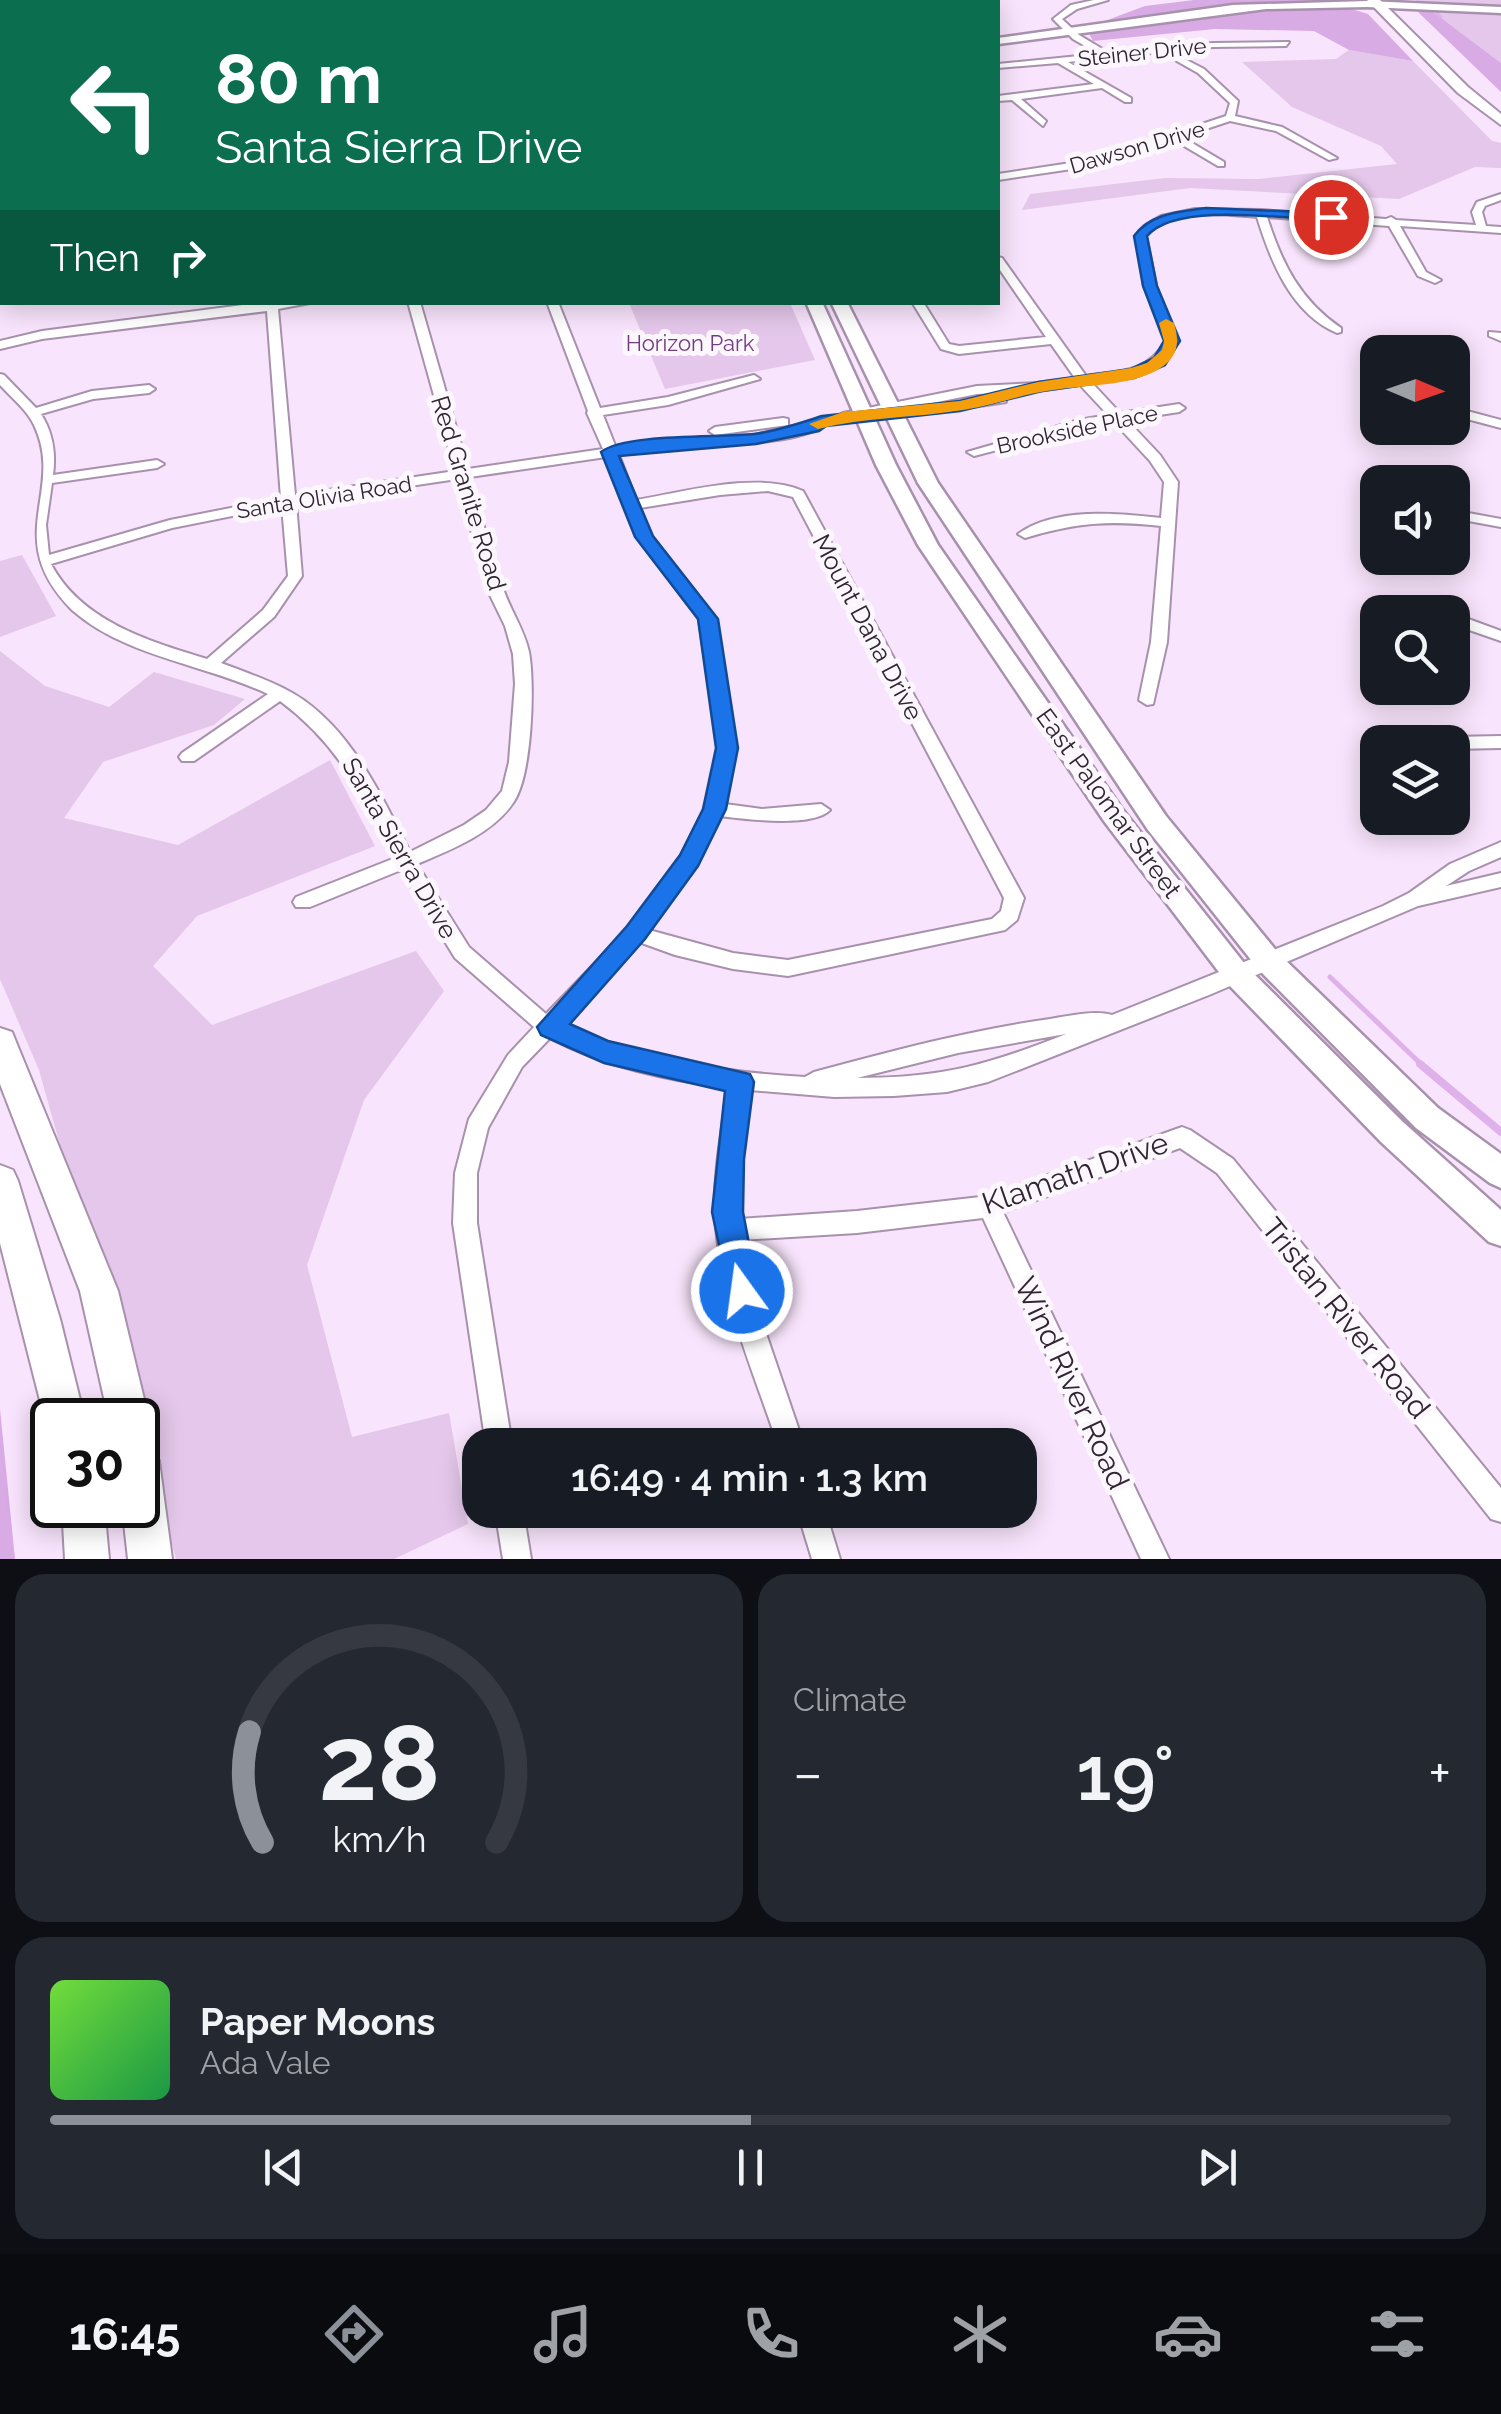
<!DOCTYPE html>
<html lang="en">
<head>
<meta charset="utf-8">
<style>
	:root { --surface:#171b24; --page:#242831; --text:#f1f3f6; --muted:#9ea1a6; --line:#363941; --accent:#8c9099 }
	body { margin:0; font-family:Raleway,sans-serif; background:var(--page); color:var(--text); height:100vh; display:flex; flex-direction:column; font-size:38px; white-space:nowrap }
	* { box-sizing:border-box; margin:0 }
	p { font-size:32px; color:var(--muted) }
	.icon { flex:none; width:55px; height:55px; fill:none; stroke:currentColor; stroke-width:2; stroke-linecap:round; stroke-linejoin:round }
	.map { position:relative; height:1559px; overflow:hidden }
	.panel { display:flex; flex-direction:column; gap:15px; padding:15px; background:#0d0f14; flex:1 }
	.panel>* { flex:none }
	.guide { position:absolute; left:0px; top:0px; width:1000px; height:305px; box-shadow:0 5px 25px #0003; background:#0b6e4f; color:#fff; overflow:hidden }
	.needle { width:65px; rotate:92deg }
	.controls { position:absolute; left:1360px; top:335px; display:grid; gap:20px }
	.controls a { display:grid; place-items:center; width:110px; height:110px; border-radius:20px; background:var(--surface); box-shadow:0 5px 25px #0003; font-size:50px }
	.speed { position:absolute; left:30px; top:1398px; display:flex; gap:20px; font-size:50px; font-weight:700; text-align:center }
	.speed>* { display:grid; place-content:center; width:130px; height:130px; border-radius:50%; background:var(--surface); box-shadow:0 5px 25px #0003; line-height:1 }
	.speed .limit { border:5px solid #111; border-radius:15px; background:#fff; color:#111 }
	.pin { position:absolute; display:grid; place-items:center; width:85px; height:85px; color:#fff; margin:-42px; border:5px solid #fff; border-radius:50%; box-shadow:0 2px 10px #0007 }
	.me { position:absolute; width:110px; margin:-55px; rotate:346deg; stroke-linejoin:round; filter:drop-shadow(0 0 8px #0008) }
	.turn { display:flex; align-items:center; gap:35px; height:210px; padding:0 50px; font-size:45px }
	.turn .icon { width:130px; height:130px; stroke-width:2.5 }
	.turn b { display:block; font-size:70px; line-height:85px }
	.then { display:flex; align-items:center; height:95px; padding:0 50px; background:#0003; gap:20px; font-size:38px }
	.big { font-size:75px; font-weight:600; line-height:1.1 }
	.panel .tile { flex:1; display:flex; flex-direction:column; justify-content:center; gap:15px; min-width:0; padding:0 35px; border-radius:30px; background:var(--page) }
	.panel .dial { align-items:center; gap:0 }
	.dial svg { height:260px; overflow:visible; fill:none; stroke:var(--line); stroke-width:7; stroke-linecap:round; text-anchor:middle }
	.dial text { fill:var(--text); stroke:none }
	.song { display:flex; align-items:center; gap:30px }
	.cover { width:120px; height:120px; border-radius:15px; background:linear-gradient(135deg,hsl(100 70% 55%),hsl(140 70% 35%)) }
	.played { height:10px; border-radius:5px; background:linear-gradient(90deg,var(--accent) 50%,var(--line) 50%) }
	.keys { display:flex; justify-content:space-around; direction:ltr }
	.heat { display:flex; justify-content:space-between; align-items:center; font-size:55px; direction:ltr }
	.panel .tiles { flex:1; display:grid; gap:15px; grid-template-columns:1fr 1fr }
	.tile:last-child { grid-column:span 2 }
	.trip { position:absolute; left:462px; top:1428px; width:575px; height:100px; border-radius:30px; background:var(--surface); box-shadow:0 5px 25px #0003; font-weight:600; line-height:100px; text-align:center }
	.tab-bar { display:flex; height:160px; justify-content:space-around; align-items:center; background:#090b0e; color:var(--muted) }
	.tab-bar .icon { width:70px; height:70px }
	.tab-bar .current { color:var(--accent) }
	.tab-bar b { font-size:45px; color:var(--text) }
	.map>svg:first-child { display:block }
	.green { fill:#e4c7ea }
	.forest { fill:#d9abe4 }
	.lines { fill:none; stroke-linecap:round; stroke-linejoin:round }
	.stream-far2 { stroke:#dfb1ea; stroke-width:2.5 }
	.stream-far1 { stroke:#dfb1ea; stroke-width:5 }
	.stream { stroke:#dfb1ea; stroke-width:8 }
	.street-casing { stroke:#a891ad; stroke-width:4 }
	.secondary-casing { stroke:#a891ad; stroke-width:5 }
	.primary-casing { stroke:#a891ad; stroke-width:4 }
	.street { fill:#fff; fill-rule:evenodd }
	.secondary { fill:#fff; fill-rule:evenodd }
	.primary { fill:#fff; fill-rule:evenodd }
	.route { fill:#1a73e8; stroke:#114b97; stroke-width:2.5 }
	.slow { fill:#f59e0b }
	.labels { text-anchor:middle; dominant-baseline:central; stroke-width:10; stroke-linejoin:round; paint-order:stroke }
	.far-street-label { font-size:22px; fill:#2f2631; stroke:#fcf7fd }
	.far-park-label { font-size:22px; fill:#733c80; stroke:#fcf7fd }
	.street-label { font-size:25px; fill:#2f2631; stroke:#fcf7fd }
	.near-street-label { font-size:30px; fill:#2f2631; stroke:#fcf7fd }
</style>
</head>
<body>
<div class="map">
<svg width="1501" height="1559" viewBox="0 0 1501 1559">
	<rect width="100%" height="100%" fill="#f8e4fc"/>
	<path class="green" d="M1415 0H1501V63Z
		M1349 50 1413 61 1492 141 1501 143V168L1475 167 1399 199 1190 188 1022 210 1030 194 1165 178 1259 179 1397 164 1381 146 1292 107 1242 62 1336 59Z
		M629 303H790L815 360 665 389Z
		M22 555 56 616 0 637V561Z
		M0 651 45 686 109 707 154 672 245 699 214 725 103 762 64 818 178 845 330 760 375 846 197 916 153 966 212 1025 416 951 444 991 364 1100 307 1265 352 1437 449 1413 468 1524 394 1559H176L39 1070 0 979Z"/>
	<path class="forest" d="M1194 0H1322L1368 14 1413 61 1349 50 1314 31 1215 29 1093 41 1086 28 1145 6Z
		M1418 12H1433L1501 63V92Z
		M0 1409 15 1559H0Z"/>
	<g class="lines">
		<path class="stream-far2" d="M1435 11 1441 17"/>
		<path class="stream-far1" d="M1330 977 1423 1066"/>
		<path class="stream" d="M1420 1064 1501 1132"/>
		<g class="street-casing">
			<path id="street" d="M1094 0H1108L1077 9 1062 19 1079 35 1109 53 1213 43 1289 42 1286 46 1213 47 1171 52 1204 69 1238 101 1235 116 1282 127 1337 158 1329 160 1276 131 1230 121 1182 137 1224 162V166H1218L1174 140 1099 165 998 180V174L1097 159 1226 116 1230 103 1198 73 1161 52 1068 62 1131 98V102H1125L1102 88 1021 99 1046 121 1043 126 1012 100 998 101V96L1094 84 1058 63 998 68V64L1099 54 1073 39 1053 19 1071 5Z
				M0 122 2 123V129L0 128Z
				M2 184V190L0 191V185Z
				M1501 194V200L1485 206 1482 212 1486 226 1501 227V233L1400 226 1426 272 1441 280 1435 283 1418 276 1389 226 1267 217C1282 264 1300 300 1341 328V332L1337 333C1291 313 1271 262 1257 217 1221 214 1173 206 1146 236L1156 286 1178 341 1164 365 1138 376 1092 383 1120 413 1179 404 1185 408 1179 412 1127 420 1160 455 1178 482 1167 642 1153 704 1147 705 1139 700 1151 642 1161 526C1107 520 1076 523 1025 538L1018 534C1055 507 1117 513 1161 518L1164 482 1150 461 1114 422 1085 427 974 456 967 452 1079 420 1108 415 1080 385 1038 391 977 394 843 421 837 417 843 413 977 386 1038 383 1075 378 1051 344 959 354 941 349 912 302H923L949 344 959 346 1046 337 998 267V257L1002 258 1086 376C1120 371 1147 373 1166 341L1144 286 1136 236 1144 226 1161 216 1195 209 1261 210 1386 219 1391 217 1396 220 1476 225 1472 212 1477 202Z
				M266 302H315L278 309 295 495 455 471 408 302H420L468 469 603 449 587 413 588 411 547 302H558L600 408 668 397 754 375 760 379 668 405 603 415 616 448 666 440 755 435 827 418V424C791 448 709 443 665 448 650 450 634 453 619 455L636 500C685 492 757 471 803 491L1024 898 1017 920 1005 930 788 976 733 969 675 955 639 942 562 1025 567 1028C643 1061 724 1072 805 1077L814 1072C892 1051 970 1030 1050 1019 1069 1016 1094 1010 1112 1015L1383 906 1409 893 1450 864 1501 842V857L1469 871 1446 886 1501 873V887L1418 906 1209 995 988 1082 947 1092 894 1096 834 1097 750 1090 739 1174V1219L857 1211 989 1196 1182 1127 1190 1130 1233 1159 1501 1488V1522L1491 1519 1217 1173 1180 1148 1003 1212 1169 1559H1141L983 1218 857 1233 741 1240 758 1310 804 1445H778C753 1370 718 1292 715 1212 714 1170 722 1129 728 1088 667 1080 604 1067 550 1038L522 1067 488 1128 477 1173V1223L512 1445H486L453 1223 455 1173 469 1119 508 1055 534 1027 455 958 401 870 310 907H296L293 902 296 897 395 858C363 795 338 744 280 701L194 761H182L179 757 182 753 268 694C205 664 125 657 72 610 0 537 66 492 34 425 27 410 12 398 0 385V374L4 375 36 408 92 391 149 385 155 389 149 393 93 399 41 414C53 433 56 453 53 475L157 460 164 464 157 468 52 483 46 525 49 555 170 520 281 498 267 311 42 339 0 349V341L42 331ZM606 457 637 537 699 619 718 748 706 809 682 856 629 928 546 1014 469 947 417 864C450 850 492 834 513 803 532 777 535 684 529 652 524 629 510 610 503 588 490 552 481 514 470 477ZM457 479 488 591 505 626 513 654 515 684 509 762 502 791 486 810 464 825 410 852C380 793 347 720 285 689 265 679 243 671 221 663L274 617 302 576 296 503ZM768 491 793 497 1004 898 1001 911 992 919 788 960 733 953 649 930 696 865 720 816C745 819 812 828 830 810L821 804 762 809 725 804 736 748 715 619 651 536 640 508 720 495ZM282 506 288 576 263 610 207 659C148 641 81 621 51 564L172 528ZM1066 1034C988 1065 942 1078 857 1078L958 1053Z
				M1489 332 1501 333V341L1489 336Z
				M1002 395 1006 396V402L933 413 927 409 933 405Z
				M1452 407 1501 420V428L1452 415Z
				M783 418 788 419V425L715 435 709 431 715 427Z
				M1452 510 1501 519V527L1452 518Z
				M1411 606 1425 609 1428 612H1404L1406 608Z
				M1452 613 1501 631V641L1452 624Z
				M1501 736V748L1452 749V742H1444L1452 737Z
				M495 1510H523L531 1559H503Z
				M797 1510H825L840 1559H812Z"/>
		</g>
		<g class="secondary-casing">
			<path id="secondary" d="M1367 1 1501 7V13L1367 7 1266 9 998 44V38L1233 5Z
				M806 302H822L896 465 938 545 1122 809 1248 968 1403 1122 1501 1210V1246L1489 1242 1381 1142 1228 984 1104 821 918 545 876 465Z
				M831 302H847L938 483 1166 816 1279 954 1438 1108 1501 1154V1188L1490 1183 1416 1128 1259 970 1148 830 918 483Z"/>
		</g>
		<g class="primary-casing">
			<path id="primary" d="M1367 0H1380L1468 87 1501 114V125L1458 93Z
				M0 1028 12 1032 16 1042 118 1291 149 1420 143 1434 138 1437V1420H109L80 1291 0 1084Z
				M0 1165 13 1170 18 1181 60 1319 85 1420H52V1435L45 1420 0 1243Z
				M138 1440 153 1446 159 1461 172 1559H128L122 1505H138Z
				M62 1505H104L109 1559H65Z"/>
		</g>
		<use href="#street" class="street"/>
		<use href="#secondary" class="secondary"/>
		<use href="#primary" class="primary"/>
	</g>
	<path class="route" d="M1206 208 1331 213 1337 217 1331 221C1288 219 1176 201 1147 236L1157 286 1180 341 1165 365 1134 378 1042 391 960 411 826 426 819 431 756 444 619 456 653 536 718 619 738 748 726 809 698 866 645 939 570 1024 608 1041 750 1074 754 1082 744 1159 743 1212 758 1291 754 1302 742 1306 731 1302 712 1212 725 1091 604 1063 541 1035 537 1027 627 926 680 855 703 809 716 748 698 619 635 537 601 452C625 433 720 438 754 434 778 431 800 423 822 416L960 401 1038 382 1131 369 1154 358 1164 341 1143 286 1134 236C1151 213 1179 212 1206 208Z"/>
	<path class="slow" d="M1166 319 1174 323C1180 343 1178 357 1159 369 1132 386 1085 385 1053 390 1023 394 994 405 963 410 915 418 865 417 818 429L809 424 843 412 960 401 1038 382 1131 368 1147 363 1162 350 1164 341 1159 323Z"/>
	<g class="labels">
		<g class="far-street-label">
			<text transform="translate(1142 52) rotate(-6)">Steiner Drive</text>
			<text transform="translate(1137 147) rotate(-16)">Dawson Drive</text>
			<text transform="translate(1077 429) rotate(-12)">Brookside Place</text>
			<text transform="translate(324 497) rotate(-9)">Santa Olivia Road</text>
		</g>
		<g class="far-park-label">
			<text x="690" y="343">Horizon Park</text>
		</g>
		<g class="street-label">
			<text transform="translate(469 493) rotate(73)">Red Granite Road</text>
			<text transform="translate(868 627) rotate(62)">Mount Dana Drive</text>
			<text transform="translate(1109 803) rotate(54)">East Palomar Street</text>
			<text transform="translate(400 848) rotate(60)">Santa Sierra Drive</text>
		</g>
		<g class="near-street-label">
			<text transform="translate(1075 1173) rotate(-19)">Klamath Drive</text>
			<text transform="translate(1346 1318) rotate(51)">Tristan River Road</text>
			<text transform="translate(1072 1383) rotate(65)">Wind River Road</text>
		</g>
	</g>
</svg>
<div class="controls">
<a><svg class="needle" viewBox="-14 -14 28 28"><path d="M0-13l5 13h-10z" fill="#e53935"/><path d="M0 13l5-13h-10z" fill="#9ea1a6"/></svg></a>
<a><svg class="icon" aria-label="sound" viewBox="0 0 24 24"><path d="M4 9h4l5-4v14l-5-4H4zM17 9q2 3 0 6"/></svg></a>
<a><svg class="icon" aria-label="search" viewBox="0 0 24 24"><circle cx="10" cy="10" r="6"/><path d="M15 15l6 6"/></svg></a>
<a><svg class="icon" aria-label="layers" viewBox="0 0 24 24"><path d="M12 4l9 5-9 5-9-5zM3 14l9 5 9-5"/></svg></a>
</div>
<div class="speed"><div class="limit">30</div></div>
<div class="pin" style="left:1331px;top:217px;background:#d93025"><svg class="icon" aria-label="arrive" viewBox="0 0 24 24"><path d="M6 21V4h12l-3 4 3 4H6"/></svg></div>
<svg class="me" style="left:742px;top:1291px" viewBox="-20 -20 40 40"><circle r="17" fill="#1a73e8" stroke="#fff" stroke-width="3"/><path d="M0-11L8 9 0 5-8 9z" fill="#fff"/></svg>
<div class="trip">16:49 · 4 min · 1.3 km</div>
<div class="guide">
<div class="turn"><svg class="icon" aria-label="left" viewBox="0 0 24 24"><path d="M17 20v-9H6M10 6l-5 5 5 5"/></svg><div><b>80 m</b>Santa Sierra Drive</div></div>
<div class="then">Then<svg class="icon" aria-label="right" viewBox="0 0 24 24"><path d="M7 20v-9h11M14 6l5 5-5 5"/></svg></div>
</div>
</div>
<section class="panel">
<div class="tiles">
<div class="tile dial"><svg viewBox="0 0 100 80">
<path d="M14 69A42 42 0 1 1 86 69"/>
<path d="M14 69A42 42 0 0 1 10 35" stroke="#8c9099"/>
<text x="50" y="56" font-size="32" font-weight="700">28</text>
<text x="50" y="72" font-size="11">km/h</text>
</svg></div>
<div class="tile"><p>Climate</p>
<div class="heat"><a>−</a><b class="big">19°</b><a>+</a></div>
</div>
<div class="tile">
<div class="song"><i class="cover"></i><div><b>Paper Moons</b><p>Ada Vale</p></div></div>
<div class="played"></div>
<div class="keys"><svg class="icon" aria-label="previous" viewBox="0 0 24 24"><path d="M18 5L8 12l10 7zM5 5v14"/></svg><svg class="icon" aria-label="pause" viewBox="0 0 24 24"><path d="M8 5v14M16 5v14"/></svg><svg class="icon" aria-label="next" viewBox="0 0 24 24"><path d="M6 5l10 7-10 7zM19 5v14"/></svg></div>
</div>
</div>
</section>
<nav class="tab-bar">
<b>16:45</b>
<svg class="icon current" aria-label="directions" viewBox="0 0 24 24"><path d="M12 3l9 9-9 9-9-9zM9 14v-3h6M13 9l2 2-2 2"/></svg>
<svg class="icon" aria-label="music" viewBox="0 0 24 24"><path d="M9 18V5l10-2v13"/><circle cx="6" cy="18" r="3"/><circle cx="16" cy="16" r="3"/></svg>
<svg class="icon" aria-label="phone" viewBox="0 0 24 24"><path d="M5 4h4l2 5-3 2q2 4 5 5l2-3 5 2v4C11 20 4 13 5 4z"/></svg>
<svg class="icon" aria-label="climate" viewBox="0 0 24 24"><path d="M12 3v18M4 7l16 10M4 17L20 7"/></svg>
<svg class="icon" aria-label="car" viewBox="0 0 24 24"><path d="M5 17H2v-5l4-1 3-4h7l3 4 3 1v5h-3M9 17h6M6 11h13"/><circle cx="7" cy="17" r="2"/><circle cx="17" cy="17" r="2"/></svg>
<svg class="icon" aria-label="filters" viewBox="0 0 24 24"><path d="M4 7h16M4 17h16"/><circle cx="9" cy="7" r="2"/><circle cx="15" cy="17" r="2"/></svg>
</nav>
</body>
</html>
